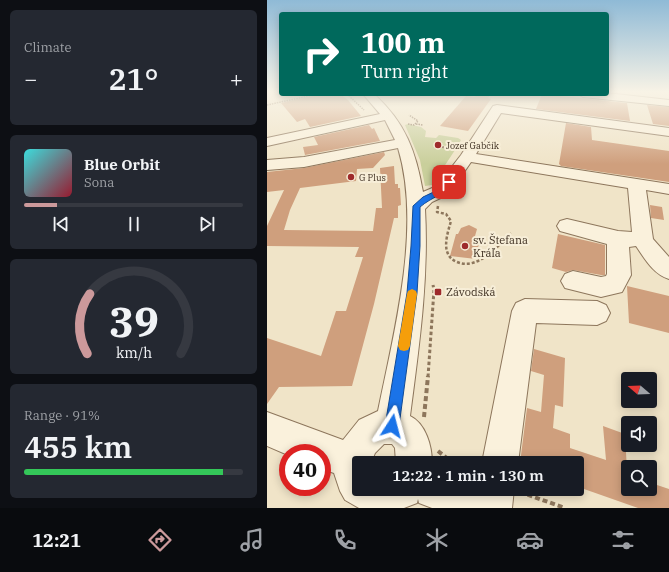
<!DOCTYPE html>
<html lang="en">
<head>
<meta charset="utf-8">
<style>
	:root { --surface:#171b24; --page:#242831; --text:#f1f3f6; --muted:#9ea1a6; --line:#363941; --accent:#cc999b }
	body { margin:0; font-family:"IBM Plex Serif",serif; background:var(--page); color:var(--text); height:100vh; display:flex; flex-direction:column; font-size:15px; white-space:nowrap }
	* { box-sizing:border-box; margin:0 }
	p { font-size:13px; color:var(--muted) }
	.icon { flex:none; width:22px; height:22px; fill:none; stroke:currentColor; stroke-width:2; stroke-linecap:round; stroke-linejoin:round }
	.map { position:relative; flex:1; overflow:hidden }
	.details { display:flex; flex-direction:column; gap:10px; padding:10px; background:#0d0f14; width:267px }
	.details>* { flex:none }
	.guide { position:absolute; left:12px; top:12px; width:330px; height:84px; border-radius:4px; box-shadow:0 2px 10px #0003; background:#00695c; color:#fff; overflow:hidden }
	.needle { width:26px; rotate:289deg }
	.tools { position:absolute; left:354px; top:372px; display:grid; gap:8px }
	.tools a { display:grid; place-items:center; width:36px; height:36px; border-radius:4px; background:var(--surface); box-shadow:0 2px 10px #0003; font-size:20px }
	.speed { position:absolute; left:12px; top:444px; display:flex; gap:8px; font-size:20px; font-weight:700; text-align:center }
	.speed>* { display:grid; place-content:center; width:52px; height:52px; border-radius:50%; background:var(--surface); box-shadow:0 2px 10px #0003; line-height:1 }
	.speed .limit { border:6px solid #d22; background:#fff; color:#111 }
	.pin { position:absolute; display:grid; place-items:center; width:34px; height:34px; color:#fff; margin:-17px; border-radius:8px; box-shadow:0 2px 6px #0006 }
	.me { position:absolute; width:44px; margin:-22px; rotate:9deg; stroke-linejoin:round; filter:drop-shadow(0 0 3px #0008) }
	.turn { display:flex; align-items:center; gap:14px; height:84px; padding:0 16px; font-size:18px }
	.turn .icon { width:52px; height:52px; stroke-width:2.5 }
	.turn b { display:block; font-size:28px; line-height:34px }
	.big { font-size:30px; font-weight:600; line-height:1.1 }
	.details .tile { flex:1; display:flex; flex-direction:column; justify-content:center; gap:6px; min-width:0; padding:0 14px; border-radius:6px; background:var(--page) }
	.details .dial { align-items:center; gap:0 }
	.dial svg { height:104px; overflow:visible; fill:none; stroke:var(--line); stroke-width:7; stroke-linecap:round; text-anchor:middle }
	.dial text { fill:var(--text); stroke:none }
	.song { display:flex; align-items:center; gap:12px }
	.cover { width:48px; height:48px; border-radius:6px; background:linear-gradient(135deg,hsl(180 70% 55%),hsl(350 70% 35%)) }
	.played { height:4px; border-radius:2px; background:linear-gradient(90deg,var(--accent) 15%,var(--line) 15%) }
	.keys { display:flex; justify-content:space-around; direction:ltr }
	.heat { display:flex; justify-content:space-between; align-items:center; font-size:22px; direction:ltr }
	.charge { height:6px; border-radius:3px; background:linear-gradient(90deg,#34c759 91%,var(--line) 0) }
	.trip { position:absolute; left:85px; top:456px; width:232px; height:40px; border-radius:4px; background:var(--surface); box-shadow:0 2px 10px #0003; font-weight:600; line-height:40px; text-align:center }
	.tab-bar { display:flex; height:64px; justify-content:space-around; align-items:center; background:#090b0e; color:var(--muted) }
	.tab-bar .icon { width:28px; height:28px }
	.tab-bar .active { color:var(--accent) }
	.tab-bar b { font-size:18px; color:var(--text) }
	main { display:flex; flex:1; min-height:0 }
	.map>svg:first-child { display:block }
	.green { fill:#c9cf9b }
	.building { fill:#cf9f7d }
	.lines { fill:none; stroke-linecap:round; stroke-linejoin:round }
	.minor-casing { stroke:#8d765c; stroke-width:2 }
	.path-far4 { stroke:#8d765c; stroke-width:1.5; stroke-dasharray:1.5 1; stroke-linecap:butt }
	.path-far3 { stroke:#8d765c; stroke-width:2; stroke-dasharray:2 1.5; stroke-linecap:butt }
	.path-far2 { stroke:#8d765c; stroke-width:2.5; stroke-dasharray:3 2; stroke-linecap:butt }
	.path-far1 { stroke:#8d765c; stroke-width:3; stroke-dasharray:3.5 2.5; stroke-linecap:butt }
	.path { stroke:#8d765c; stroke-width:4; stroke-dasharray:5 3; stroke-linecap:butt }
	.minor { fill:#faf1dc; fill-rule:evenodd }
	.route { fill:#1a73e8; stroke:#114b97 }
	.slow { fill:#f59e0b }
	.poi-dot { fill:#9e2a2b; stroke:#f7eed8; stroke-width:1.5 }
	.labels { text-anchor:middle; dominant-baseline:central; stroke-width:4; stroke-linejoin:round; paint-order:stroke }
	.far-poi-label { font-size:9px; fill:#3d2e20; stroke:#f7eed8; text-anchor:start }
	.poi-label { font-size:11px; fill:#3d2e20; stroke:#f7eed8; text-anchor:start }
</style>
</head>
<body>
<main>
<section class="details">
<div class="tile"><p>Climate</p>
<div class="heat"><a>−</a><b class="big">21°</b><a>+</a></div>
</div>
<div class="tile">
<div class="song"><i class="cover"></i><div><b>Blue Orbit</b><p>Sona</p></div></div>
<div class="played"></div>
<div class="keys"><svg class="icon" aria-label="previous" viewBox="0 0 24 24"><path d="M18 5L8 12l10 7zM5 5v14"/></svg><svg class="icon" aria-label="pause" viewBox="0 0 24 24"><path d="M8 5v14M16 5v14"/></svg><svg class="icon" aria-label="next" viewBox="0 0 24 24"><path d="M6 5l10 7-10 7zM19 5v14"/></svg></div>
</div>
<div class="tile dial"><svg viewBox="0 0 100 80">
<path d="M14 69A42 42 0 1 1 86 69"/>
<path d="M14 69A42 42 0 0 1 16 23" stroke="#cc999b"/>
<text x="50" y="56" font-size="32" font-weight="700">39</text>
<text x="50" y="72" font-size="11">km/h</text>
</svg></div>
<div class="tile"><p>Range · 91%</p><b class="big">455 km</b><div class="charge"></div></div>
</section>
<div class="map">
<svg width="402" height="508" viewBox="0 0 402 508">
	<rect width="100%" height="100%" fill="#f0e4c8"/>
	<path class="green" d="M141 124 154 127 159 131 158 137 169 138 172 135 191 138 194 140 189 148 169 144 167 146 188 150 165 185 158 186 153 160 138 125Z"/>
	<path class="building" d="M54 94H73L81 100 94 116 43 127 38 119 30 122 14 103Z
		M210 94H224L221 98 224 99 201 131 173 126 199 96 208 97Z
		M275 94 360 103 363 121 269 109Z
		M380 105 402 107V126L386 124Z
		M299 123 324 127 325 140 402 151V182L294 166 292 164Z
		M102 125 105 129 107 128 113 141 38 155 36 147 51 145 47 137Z
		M117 152 118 155 106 168 90 169 89 181 33 188 23 210 17 230 106 231 109 208H115L113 168 127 166 128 184H131V188H133L134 205 131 206V218H127L107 304 85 386 12 387 0 404V338L54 356 69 311H79L96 257H88L92 247 0 246V226L17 190 0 192V172L37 168Z
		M383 205 395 207 397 220 384 218Z
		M202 225 210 229 208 236 213 237 209 259 183 256 189 234H191L194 228Z
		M291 234 338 245V275H334L306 270 299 272 285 268Z
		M360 286 402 296V333L362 323Z
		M267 349 298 358 296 407 288 405 286 428 303 434V448L339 460 336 426 358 434 361 489H383V478L384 483 402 489V508H371L317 489V463H253L260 408 274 412 277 375 264 371Z"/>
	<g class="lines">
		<g class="minor-casing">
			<path id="minor" d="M340 93 402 100V106L316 97 311 94Z
				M96 94H107C139 123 149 152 156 192L170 186 194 155 226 106 230 105 402 128V136L234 113 209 154 402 184V194L379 190 386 239 402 257V279C386 274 378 259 369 246L362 247 364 275 355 292 334 297 298 288 294 281 298 274 306 271 334 277 339 276 340 274V244L293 231 290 226 293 221 300 219 351 231 365 232 361 188 204 162 182 194 165 202 158 209C162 278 152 347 143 416 159 424 165 446 165 463H129L128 448 125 444H117L108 453 104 463H92V489H247L245 508H165L152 503 151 499 150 503 137 508H92L78 500 73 491 67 473 55 469V453H21V455L0 446V412L76 440 92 420 111 411C127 332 155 227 131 148L37 167 0 170V160L37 157 128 140 118 120 0 146V138L113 114Z
				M258 299 330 301 339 305 343 313 339 321 330 325 269 323 251 463H215L245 311 249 303Z"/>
		</g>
		<path class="path-far4" d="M80 94 97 110
			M0 105 51 94
			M141 124 147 125 151 121 142 115
			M149 124 156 125"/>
		<path class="path-far3" d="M168 146 189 149"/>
		<path class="path-far2" d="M171 206 170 212 179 214 184 221C180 235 173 255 190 262 197 265 204 264 211 261 224 255 234 243 244 233"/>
		<path class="path-far1" d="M161 377 167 290 166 285"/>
		<path class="path" d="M157 417 161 376
			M171 451 186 463
			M253 492 298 508"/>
		<use href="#minor" class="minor"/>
	</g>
	<linearGradient id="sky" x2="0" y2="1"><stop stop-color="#8fbad6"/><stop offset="0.56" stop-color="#f8f3e6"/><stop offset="1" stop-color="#f8f3e6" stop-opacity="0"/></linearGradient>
	<rect width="402" height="164" fill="url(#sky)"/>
	<path class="route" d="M180 180 186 182C175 197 166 196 153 207V246L150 293 132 426 130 431 125 433 120 431 118 426 140 293 144 246 146 206 156 197 173 189Z"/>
	<path class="slow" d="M145 289 149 291 150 294 143 346 141 350 137 351 133 350 131 346 140 294 141 291Z"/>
	<g class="poi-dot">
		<circle cx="171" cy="145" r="4"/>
		<circle cx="84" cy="177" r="4"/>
		<circle cx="198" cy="246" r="4"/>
		<rect x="167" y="288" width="8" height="8" rx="2"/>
	</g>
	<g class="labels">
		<g class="far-poi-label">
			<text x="179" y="145">Jozef Gabčík</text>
			<text x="92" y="177">G Plus</text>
		</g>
		<g class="poi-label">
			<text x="206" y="240">sv. Štefana<tspan x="206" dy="13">Kráľa</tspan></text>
			<text x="179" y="292">Závodská</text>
		</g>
	</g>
</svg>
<div class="tools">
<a><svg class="needle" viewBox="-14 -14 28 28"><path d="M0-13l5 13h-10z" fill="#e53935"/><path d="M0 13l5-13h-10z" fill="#9ea1a6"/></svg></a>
<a><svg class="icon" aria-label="sound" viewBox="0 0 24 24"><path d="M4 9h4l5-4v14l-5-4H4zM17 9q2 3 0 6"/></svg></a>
<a><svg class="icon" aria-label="search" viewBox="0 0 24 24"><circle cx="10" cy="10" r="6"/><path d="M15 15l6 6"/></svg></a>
</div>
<div class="speed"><div class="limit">40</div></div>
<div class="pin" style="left:182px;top:182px;background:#d93025"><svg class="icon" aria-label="arrive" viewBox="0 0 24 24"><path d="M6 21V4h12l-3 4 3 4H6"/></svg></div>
<svg class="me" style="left:125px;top:426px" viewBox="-20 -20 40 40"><path d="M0-17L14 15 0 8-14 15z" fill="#1a73e8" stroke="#fff" stroke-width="4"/></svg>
<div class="trip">12:22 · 1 min · 130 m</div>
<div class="guide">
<div class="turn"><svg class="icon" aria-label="right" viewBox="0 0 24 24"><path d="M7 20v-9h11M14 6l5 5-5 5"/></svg><div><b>100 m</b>Turn right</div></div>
</div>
</div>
</main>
<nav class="tab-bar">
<b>12:21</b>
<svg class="icon active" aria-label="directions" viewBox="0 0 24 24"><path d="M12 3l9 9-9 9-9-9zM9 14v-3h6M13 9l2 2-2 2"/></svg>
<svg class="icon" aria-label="music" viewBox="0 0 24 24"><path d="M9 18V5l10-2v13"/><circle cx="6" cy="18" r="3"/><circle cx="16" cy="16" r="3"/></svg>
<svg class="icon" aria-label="phone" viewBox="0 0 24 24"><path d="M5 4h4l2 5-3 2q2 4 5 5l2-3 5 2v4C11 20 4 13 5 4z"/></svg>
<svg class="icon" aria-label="climate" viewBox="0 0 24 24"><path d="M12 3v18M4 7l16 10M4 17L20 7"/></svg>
<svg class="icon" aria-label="car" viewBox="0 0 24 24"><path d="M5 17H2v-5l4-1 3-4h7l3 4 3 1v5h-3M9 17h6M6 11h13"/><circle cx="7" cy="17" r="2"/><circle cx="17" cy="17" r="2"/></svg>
<svg class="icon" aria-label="filters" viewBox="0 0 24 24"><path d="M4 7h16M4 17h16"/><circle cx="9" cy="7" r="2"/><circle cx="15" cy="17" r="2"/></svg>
</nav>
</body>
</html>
